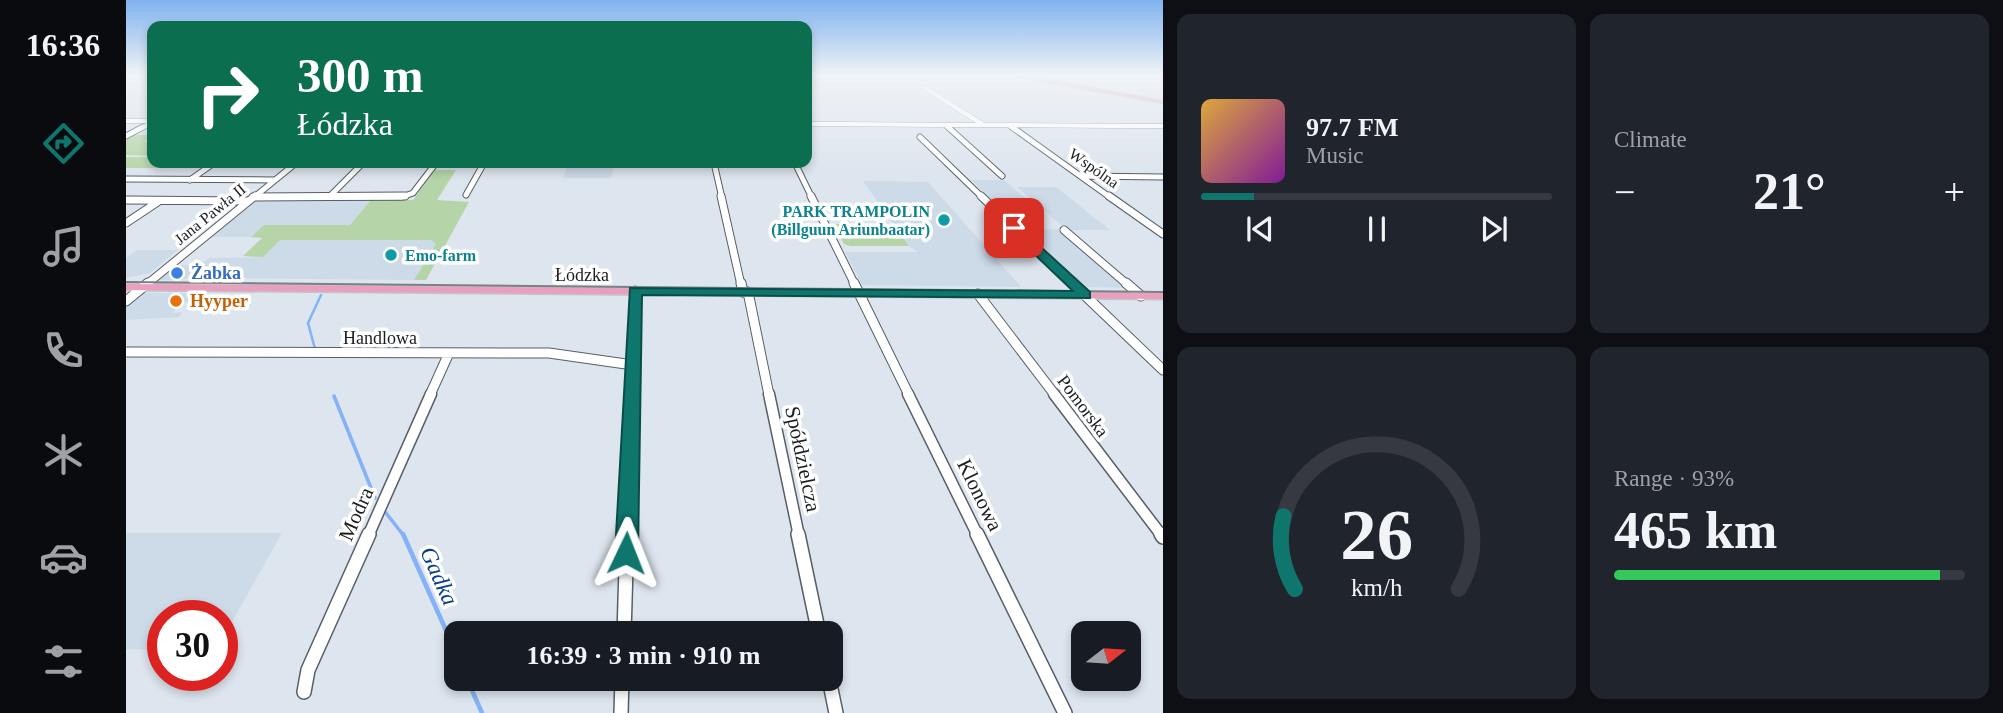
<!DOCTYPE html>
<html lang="en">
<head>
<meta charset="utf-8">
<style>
	:root { --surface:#171b24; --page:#20242c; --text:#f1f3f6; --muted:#9ea1a6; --line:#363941; --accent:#0f766e }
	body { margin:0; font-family:Georgia,serif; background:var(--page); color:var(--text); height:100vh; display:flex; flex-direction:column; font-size:26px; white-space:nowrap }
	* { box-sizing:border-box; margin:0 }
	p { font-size:23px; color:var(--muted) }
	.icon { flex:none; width:38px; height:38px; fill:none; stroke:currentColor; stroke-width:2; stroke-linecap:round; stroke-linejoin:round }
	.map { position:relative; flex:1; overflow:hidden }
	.details { display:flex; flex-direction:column; gap:14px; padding:14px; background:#0d0f14; width:840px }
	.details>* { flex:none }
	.top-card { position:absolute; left:21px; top:21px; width:665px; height:147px; border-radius:14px; box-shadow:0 4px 10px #0003; background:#0b6e4f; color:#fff; overflow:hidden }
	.needle { width:46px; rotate:73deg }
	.tools { position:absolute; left:945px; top:621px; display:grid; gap:14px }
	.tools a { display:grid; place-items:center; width:70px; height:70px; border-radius:14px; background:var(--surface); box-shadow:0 4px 10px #0003; font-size:35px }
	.speed { position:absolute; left:21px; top:600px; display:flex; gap:14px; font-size:35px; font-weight:700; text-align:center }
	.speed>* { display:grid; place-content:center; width:91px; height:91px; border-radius:50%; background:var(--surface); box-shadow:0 4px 10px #0003; line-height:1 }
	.speed .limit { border:10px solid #d22; background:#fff; color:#111 }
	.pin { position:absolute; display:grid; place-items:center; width:60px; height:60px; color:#fff; margin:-30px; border-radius:14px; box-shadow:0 4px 10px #0006 }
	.me { position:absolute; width:77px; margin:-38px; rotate:2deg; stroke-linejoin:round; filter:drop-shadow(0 0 5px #0008) }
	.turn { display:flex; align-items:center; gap:24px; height:147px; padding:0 35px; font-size:32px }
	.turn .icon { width:91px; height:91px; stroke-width:2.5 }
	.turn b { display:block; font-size:49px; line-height:60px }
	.big { font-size:52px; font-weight:700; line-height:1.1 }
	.details .tile { flex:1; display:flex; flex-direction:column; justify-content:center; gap:10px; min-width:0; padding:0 24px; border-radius:14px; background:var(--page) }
	.details .dial { align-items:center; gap:0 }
	.dial svg { height:182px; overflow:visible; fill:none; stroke:var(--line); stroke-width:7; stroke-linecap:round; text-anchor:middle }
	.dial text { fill:var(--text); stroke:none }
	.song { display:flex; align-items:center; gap:21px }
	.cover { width:84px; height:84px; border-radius:10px; background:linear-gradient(135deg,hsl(40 70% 55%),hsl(290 70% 35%)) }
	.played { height:7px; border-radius:4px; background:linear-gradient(90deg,var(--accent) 15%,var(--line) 15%) }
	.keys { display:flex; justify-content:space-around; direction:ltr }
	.heat { display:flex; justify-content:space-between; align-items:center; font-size:38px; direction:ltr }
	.charge { height:10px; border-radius:5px; background:linear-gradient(90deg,#34c759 93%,var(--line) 0) }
	.details .tiles { flex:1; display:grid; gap:14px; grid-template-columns:repeat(2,1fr) }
	.trip { position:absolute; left:318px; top:621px; width:399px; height:70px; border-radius:14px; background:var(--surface); box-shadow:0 4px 10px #0003; font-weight:700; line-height:70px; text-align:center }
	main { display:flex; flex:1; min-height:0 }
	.dock { display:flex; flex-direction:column; width:126px; justify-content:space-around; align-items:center; background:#090b0e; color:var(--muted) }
	.dock .icon { width:49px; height:49px }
	.dock .active { color:var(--accent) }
	.dock b { font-size:32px; color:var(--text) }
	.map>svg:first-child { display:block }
	.built { fill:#cddbe9 }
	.green { fill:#b5d5a8 }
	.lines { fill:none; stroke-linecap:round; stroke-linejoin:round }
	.stream-far2 { stroke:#85b1f7; stroke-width:2.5 }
	.stream-far1 { stroke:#85b1f7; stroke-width:3.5 }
	.stream { stroke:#85b1f7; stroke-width:4.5 }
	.minor-far5-casing { stroke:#575e66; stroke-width:5 }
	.minor-far4-casing { stroke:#575e66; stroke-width:7 }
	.minor-far3-casing { stroke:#575e66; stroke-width:9 }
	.minor-far2-casing { stroke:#575e66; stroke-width:11 }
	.minor-far1-casing { stroke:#575e66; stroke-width:13 }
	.minor-casing { stroke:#575e66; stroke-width:16 }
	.major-casing { stroke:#c3c4c5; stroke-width:3 }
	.minor-far5 { stroke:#fff; stroke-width:4.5 }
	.minor-far4 { stroke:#fff; stroke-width:5 }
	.minor-far3 { stroke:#fff; stroke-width:7 }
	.minor-far2 { stroke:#fff; stroke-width:9 }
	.minor-far1 { stroke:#fff; stroke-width:10 }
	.minor { stroke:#fff; stroke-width:13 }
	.major { fill:#ea9fbf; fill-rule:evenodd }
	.tram { stroke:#7a8086; stroke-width:2 }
	.route { fill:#0f766e; stroke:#0a4d48; stroke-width:2 }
	.culture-dot { fill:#0f9aa8; stroke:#fff; stroke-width:2.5 }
	.shop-dot { fill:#3f7fe0; stroke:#fff; stroke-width:2.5 }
	.food-dot { fill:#e8710a; stroke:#fff; stroke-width:2.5 }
	.labels { text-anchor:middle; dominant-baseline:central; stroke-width:7; stroke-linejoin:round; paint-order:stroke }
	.far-street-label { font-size:16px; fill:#1a1d20; stroke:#fff }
	.far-culture-label { font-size:16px; font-weight:bold; fill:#0d838f; stroke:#fff; text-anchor:end }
	.shop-label { font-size:18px; font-weight:bold; fill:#366cbe; stroke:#fff; text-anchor:start }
	.street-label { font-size:18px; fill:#1a1d20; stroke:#fff }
	.food-label { font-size:18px; font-weight:bold; fill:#c56008; stroke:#fff; text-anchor:start }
	.near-street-label { font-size:21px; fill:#1a1d20; stroke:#fff }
	.near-water-label { font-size:23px; font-style:italic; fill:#073d8c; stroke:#fff }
</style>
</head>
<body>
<main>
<nav class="dock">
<b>16:36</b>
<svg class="icon active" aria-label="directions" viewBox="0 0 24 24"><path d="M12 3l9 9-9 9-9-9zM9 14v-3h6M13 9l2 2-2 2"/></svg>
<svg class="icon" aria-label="music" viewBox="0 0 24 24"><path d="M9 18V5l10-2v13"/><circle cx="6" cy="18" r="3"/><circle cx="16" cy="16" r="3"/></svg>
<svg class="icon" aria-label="phone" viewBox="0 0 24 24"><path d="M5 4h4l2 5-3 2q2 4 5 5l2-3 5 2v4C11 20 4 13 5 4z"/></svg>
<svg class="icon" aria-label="climate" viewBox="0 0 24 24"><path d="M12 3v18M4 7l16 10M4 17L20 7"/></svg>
<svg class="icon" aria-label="car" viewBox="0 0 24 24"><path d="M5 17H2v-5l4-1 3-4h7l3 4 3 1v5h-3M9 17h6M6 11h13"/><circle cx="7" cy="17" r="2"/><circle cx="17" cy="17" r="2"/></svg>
<svg class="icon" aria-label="filters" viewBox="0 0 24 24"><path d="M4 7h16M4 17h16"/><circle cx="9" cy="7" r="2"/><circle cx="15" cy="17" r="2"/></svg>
</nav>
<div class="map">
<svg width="1037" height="713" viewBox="0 0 1037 713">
	<rect width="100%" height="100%" fill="#dde5ee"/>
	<path class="built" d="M442 163H488L485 178H437Z
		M845 180H878L913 210H876Z
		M737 181 802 182 895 287 736 285 719 252H792L783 246Z
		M891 187H930L984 230H941Z
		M131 199 245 200 224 225H139L125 237H86Z
		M935 229 1002 288 957 287 896 230Z
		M168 239 305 240 311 244 288 280 60 278 57 280H33L51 265H74L83 258 137 257 153 240Z
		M11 250H52L24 273 0 278V258Z
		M19 293H22L85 294 80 299 58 302 46 313 56 312 53 317 0 320V307Z
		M0 533H156L96 640V616H37V650L0 649Z"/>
	<path class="green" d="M3 135H26L18 142 26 139V156L0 155V136Z
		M0 157H26V163H67L58 168H0Z
		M309 170H330L311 200 343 202 300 280H288L310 244 305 240H154L137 257 117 256 136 238 125 237 138 225H224L245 200H287Z
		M707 224H767L783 246H724L718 244Z"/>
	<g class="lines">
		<path class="stream-far2" d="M189 349 182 323 195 295"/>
		<path class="stream-far1" d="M208 396 249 498
			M260 513 278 536"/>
		<path class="stream" d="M277 534 331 655
			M341 679 356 713"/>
		<g class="minor-far5-casing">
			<path id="minor-far5" d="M799 88 856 124
				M0 121H26
				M681 124 1037 126
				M819 125 824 129
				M884 126 888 129
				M14 129 26 123"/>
		</g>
		<g class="minor-far4-casing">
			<path id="minor-far4" d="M822 127 876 176
				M886 127 985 198
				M0 136 17 127
				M794 137 857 198
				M588 163 596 198
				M669 163 686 198
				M957 176 1037 177
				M0 179 149 180
				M64 180 88 163
				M340 195 358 163
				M127 197H276L287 193 310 163
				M203 197 237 163
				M127 198 170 163"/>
		</g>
		<g class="minor-far3-casing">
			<path id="minor-far3" d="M595 196 615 285
				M685 196 729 285
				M855 196 948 285
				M983 196 1037 234
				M127 197 279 196
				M0 200 123 201
				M0 223 33 201
				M938 230 1002 285
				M20 285 129 196"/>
		</g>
		<g class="minor-far2-casing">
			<path id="minor-far2" d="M615 283 617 292
				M728 283 783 395
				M946 283 1037 370
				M1000 283 1015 296
				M622 292 643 395
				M852 294 929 395
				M0 301 22 283
				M0 352 423 353 507 365
				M304 395 323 353
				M506 395 509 291"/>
		</g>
		<g class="minor-far1-casing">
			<path id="minor-far1" d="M643 394 673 536
				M782 394 852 536
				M928 394 1036 536
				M242 536 305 394
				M501 536 506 394"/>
		</g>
		<g class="minor-casing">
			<path id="minor" d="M672 534 693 634
				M851 534 939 713
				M1035 534 1037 537
				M498 634 501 534
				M703 679 710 713
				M178 692 182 670 243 534
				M495 713 496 679"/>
		</g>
		<g class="major-casing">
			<path id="major" d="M877 74H887L1037 101V103Z
				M0 284 1037 293V299L0 290Z"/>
		</g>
		<use href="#minor-far5" class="minor-far5"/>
		<use href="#minor-far4" class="minor-far4"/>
		<use href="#minor-far3" class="minor-far3"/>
		<use href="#minor-far2" class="minor-far2"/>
		<use href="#minor-far1" class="minor-far1"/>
		<use href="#minor" class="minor"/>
		<use href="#major" class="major"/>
		<path class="tram" d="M0 282 1037 292"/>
	</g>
	<linearGradient id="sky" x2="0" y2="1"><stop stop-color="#80b3ee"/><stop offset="0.43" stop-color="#f0f3f7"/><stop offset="1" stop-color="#f0f3f7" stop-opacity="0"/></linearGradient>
	<rect width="1037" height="174" fill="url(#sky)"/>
	<path class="route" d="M884 226H892L964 292V298L516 295 512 553 508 560 500 563 493 560 489 553 504 288 947 291 884 231Z"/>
	<g class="culture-dot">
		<circle cx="818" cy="220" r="7"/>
		<circle cx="265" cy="255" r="7"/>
	</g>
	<circle class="shop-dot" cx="51" cy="273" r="7"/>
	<circle class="food-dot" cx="50" cy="301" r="7"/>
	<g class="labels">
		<g class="far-street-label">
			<text transform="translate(968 168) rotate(35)">Wspólna</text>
			<text transform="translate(84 214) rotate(-39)">Jana Pawła II</text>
		</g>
		<g class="far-culture-label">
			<text x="804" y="211">PARK TRAMPOLIN<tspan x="804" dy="18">(Billguun Ariunbaatar)</tspan></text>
			<text x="279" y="255" text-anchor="start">Emo-farm</text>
		</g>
		<g class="shop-label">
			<text x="65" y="273">Żabka</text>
		</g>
		<g class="street-label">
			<text x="456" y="275">Łódzka</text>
			<text x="254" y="338">Handlowa</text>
			<text transform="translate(957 406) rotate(53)">Pomorska</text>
		</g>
		<g class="food-label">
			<text x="64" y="301">Hyyper</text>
		</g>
		<g class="near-street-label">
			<text transform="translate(677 459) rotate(78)">Spółdzielcza</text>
			<text transform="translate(854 495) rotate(64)">Klonowa</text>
			<text transform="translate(230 514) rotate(-66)">Modra</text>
		</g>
		<g class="near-water-label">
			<text transform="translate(313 576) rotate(66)">Gadka</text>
		</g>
	</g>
</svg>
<div class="tools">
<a><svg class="needle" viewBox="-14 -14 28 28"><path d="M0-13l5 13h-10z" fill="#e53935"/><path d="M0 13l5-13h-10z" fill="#9ea1a6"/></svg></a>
</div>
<div class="speed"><div class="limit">30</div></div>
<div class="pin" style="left:888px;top:228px;background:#d93025"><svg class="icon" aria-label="arrive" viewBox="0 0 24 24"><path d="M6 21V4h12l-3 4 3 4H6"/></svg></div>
<svg class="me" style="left:500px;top:553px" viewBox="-20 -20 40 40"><path d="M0-17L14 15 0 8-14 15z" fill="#0f766e" stroke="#fff" stroke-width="4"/></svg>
<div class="trip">16:39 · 3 min · 910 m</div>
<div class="top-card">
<div class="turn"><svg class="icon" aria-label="right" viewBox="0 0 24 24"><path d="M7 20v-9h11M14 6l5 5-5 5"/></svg><div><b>300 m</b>Łódzka</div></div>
</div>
</div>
<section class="details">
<div class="tiles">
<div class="tile">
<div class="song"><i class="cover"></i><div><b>97.7 FM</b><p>Music</p></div></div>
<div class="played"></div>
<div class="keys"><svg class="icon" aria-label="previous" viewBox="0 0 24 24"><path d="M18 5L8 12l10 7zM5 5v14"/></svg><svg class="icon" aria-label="pause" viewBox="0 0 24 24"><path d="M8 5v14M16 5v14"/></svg><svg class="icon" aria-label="next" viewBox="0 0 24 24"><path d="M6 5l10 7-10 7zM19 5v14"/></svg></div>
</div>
<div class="tile"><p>Climate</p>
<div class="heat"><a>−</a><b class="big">21°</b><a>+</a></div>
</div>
<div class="tile dial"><svg viewBox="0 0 100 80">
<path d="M14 69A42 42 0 1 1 86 69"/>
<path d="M14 69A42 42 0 0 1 9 37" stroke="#0f766e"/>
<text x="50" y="56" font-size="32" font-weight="700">26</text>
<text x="50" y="72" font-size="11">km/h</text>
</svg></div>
<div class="tile"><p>Range · 93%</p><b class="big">465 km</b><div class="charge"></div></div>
</div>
</section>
</main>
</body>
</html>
